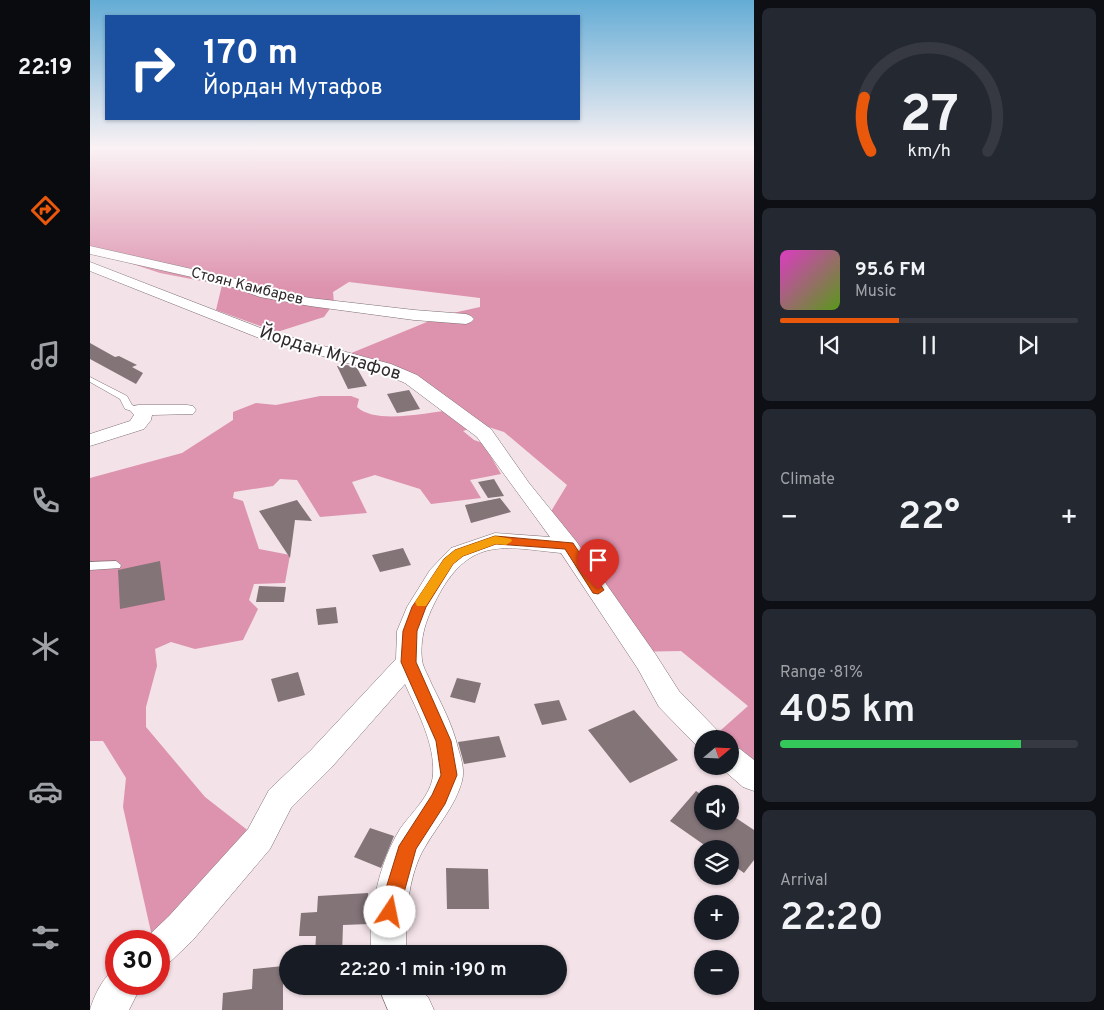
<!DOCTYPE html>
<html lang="en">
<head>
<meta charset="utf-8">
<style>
	:root { --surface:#171b24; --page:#242831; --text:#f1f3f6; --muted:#9ea1a6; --line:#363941; --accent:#ea580c }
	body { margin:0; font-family:Overpass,sans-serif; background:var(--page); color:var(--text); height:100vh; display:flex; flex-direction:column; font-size:19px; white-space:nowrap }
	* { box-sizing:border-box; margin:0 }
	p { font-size:16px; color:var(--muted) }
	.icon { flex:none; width:28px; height:28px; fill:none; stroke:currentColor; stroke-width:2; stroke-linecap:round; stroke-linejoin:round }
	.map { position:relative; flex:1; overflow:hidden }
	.sheet { display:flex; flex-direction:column; gap:8px; padding:8px; background:#0d0f14; width:350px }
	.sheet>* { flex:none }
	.hud { position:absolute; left:15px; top:15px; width:475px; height:105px; border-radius:0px; box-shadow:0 1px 4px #0004; background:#1a4fa0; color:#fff; overflow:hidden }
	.needle { width:32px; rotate:71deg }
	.fabs { position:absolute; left:604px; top:730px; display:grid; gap:10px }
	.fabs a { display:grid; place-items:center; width:45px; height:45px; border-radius:50%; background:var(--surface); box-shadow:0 1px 4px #0004; font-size:25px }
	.speed { position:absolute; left:15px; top:930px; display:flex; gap:10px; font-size:25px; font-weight:700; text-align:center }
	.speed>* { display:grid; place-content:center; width:65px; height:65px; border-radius:50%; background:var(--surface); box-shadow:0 1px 4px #0004; line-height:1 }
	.speed .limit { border:8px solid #d22; background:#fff; color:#111 }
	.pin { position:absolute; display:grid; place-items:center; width:42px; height:42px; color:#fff; margin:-51px -21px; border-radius:50% 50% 50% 0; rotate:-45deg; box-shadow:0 0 5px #0007 }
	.pin .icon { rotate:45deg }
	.me { position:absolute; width:55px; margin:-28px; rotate:11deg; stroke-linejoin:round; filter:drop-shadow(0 0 4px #0008) }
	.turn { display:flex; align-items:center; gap:18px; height:105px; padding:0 15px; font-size:22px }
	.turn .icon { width:65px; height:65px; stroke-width:2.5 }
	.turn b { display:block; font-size:35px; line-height:42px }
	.big { font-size:38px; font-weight:600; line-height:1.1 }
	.sheet .card { flex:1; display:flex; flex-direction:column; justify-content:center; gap:8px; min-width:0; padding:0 18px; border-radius:8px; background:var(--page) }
	.sheet .dial { align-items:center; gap:0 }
	.dial svg { height:130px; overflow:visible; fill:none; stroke:var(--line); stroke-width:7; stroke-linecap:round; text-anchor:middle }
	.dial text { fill:var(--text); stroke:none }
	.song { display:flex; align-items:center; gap:15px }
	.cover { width:60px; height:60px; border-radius:8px; background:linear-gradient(135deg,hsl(310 70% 55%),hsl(90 70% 35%)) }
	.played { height:5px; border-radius:2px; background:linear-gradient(90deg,var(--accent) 40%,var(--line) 40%) }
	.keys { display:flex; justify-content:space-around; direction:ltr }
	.heat { display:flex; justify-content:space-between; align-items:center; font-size:28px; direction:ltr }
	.charge { height:8px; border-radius:4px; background:linear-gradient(90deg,#34c759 81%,var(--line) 0) }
	.trip { position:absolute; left:189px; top:945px; width:288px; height:50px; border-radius:25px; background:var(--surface); box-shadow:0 1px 4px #0004; font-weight:600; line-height:50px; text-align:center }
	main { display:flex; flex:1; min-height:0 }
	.tabs { display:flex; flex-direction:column; width:90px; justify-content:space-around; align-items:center; background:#090b0e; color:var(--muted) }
	.tabs .icon { width:35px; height:35px }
	.tabs .on { color:var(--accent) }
	.tabs b { font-size:22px; color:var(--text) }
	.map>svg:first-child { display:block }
	.forest { fill:#dd92ad }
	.building { fill:#837478 }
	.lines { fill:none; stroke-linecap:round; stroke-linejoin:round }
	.lane-casing { stroke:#7e7074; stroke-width:1 }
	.street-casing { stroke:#7e7074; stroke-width:1 }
	.lane { fill:#fff; fill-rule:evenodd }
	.street { fill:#fff; fill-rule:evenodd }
	.route { fill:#ea580c; stroke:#983908 }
	.slow { fill:#f59e0b }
	.labels { text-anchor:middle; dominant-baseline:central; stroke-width:4; stroke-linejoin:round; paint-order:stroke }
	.far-street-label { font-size:15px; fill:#302a2c; stroke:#fff }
	.street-label { font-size:18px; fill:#302a2c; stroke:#fff }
</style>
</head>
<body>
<main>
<nav class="tabs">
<b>22:19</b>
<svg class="icon on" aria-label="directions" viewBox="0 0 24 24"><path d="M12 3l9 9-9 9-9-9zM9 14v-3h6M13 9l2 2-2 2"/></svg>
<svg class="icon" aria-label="music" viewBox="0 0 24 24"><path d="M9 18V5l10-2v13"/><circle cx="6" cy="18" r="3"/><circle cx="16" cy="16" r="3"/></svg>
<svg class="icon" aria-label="phone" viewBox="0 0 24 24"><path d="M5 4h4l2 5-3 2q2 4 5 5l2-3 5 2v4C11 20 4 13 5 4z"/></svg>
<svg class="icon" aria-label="climate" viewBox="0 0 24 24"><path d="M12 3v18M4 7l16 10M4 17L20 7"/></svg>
<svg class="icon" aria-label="car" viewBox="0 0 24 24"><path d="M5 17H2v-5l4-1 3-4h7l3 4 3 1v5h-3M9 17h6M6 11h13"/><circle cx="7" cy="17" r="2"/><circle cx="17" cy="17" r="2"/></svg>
<svg class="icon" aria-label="filters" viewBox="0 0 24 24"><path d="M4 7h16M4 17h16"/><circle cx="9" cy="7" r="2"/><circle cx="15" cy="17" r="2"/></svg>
</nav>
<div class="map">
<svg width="664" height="1010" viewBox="0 0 664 1010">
	<rect width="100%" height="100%" fill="#f3e2e7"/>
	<path class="forest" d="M0 147H664V762L631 730 658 706 591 651 538 652 443 513H460L477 485 414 432 392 425 373 431 384 440 393 443 411 474 380 480 391 498 341 504 330 489 285 475 262 482 277 513 230 517 207 480 190 479 183 486 144 492 143 498 153 501 169 549 200 555 195 583 164 584 159 600 168 609 153 640 105 649 81 642 65 649 67 666 56 707V727L115 797 169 839 91 928 69 949V941H63L33 807 36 778 13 741H0V478L92 453 143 420V412L166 403 186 405 230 396H261L269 399 267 407C286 425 338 412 363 410L327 378 259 354 354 315 390 307V298L259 282 243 292 244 303 234 317 187 332 126 310 132 285 70 273 0 250Z"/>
	<path class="building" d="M0 343 25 357 29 356 47 365 42 367 53 373 46 384 0 359Z
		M257 365 267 368 277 386 258 389 247 366Z
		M319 390 330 409 307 413 297 394Z
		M404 479 414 496 398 498 388 482Z
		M410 498 421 512 381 523 375 505Z
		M207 500 222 521 205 520 200 558 169 511Z
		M313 548 321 565 290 572 282 555Z
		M70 561 75 600 30 609 28 570Z
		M169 586 196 587 194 602H166Z
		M246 607 248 623 228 625 226 609Z
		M208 672 215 695 188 702 181 679Z
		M367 678 391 683 385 703 360 697Z
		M469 700 477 720 452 725 444 704Z
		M544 710 588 760 540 783 498 730Z
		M409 736 416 757 374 764 368 742Z
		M606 791 612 795V821H640V814L664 830V860L654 873 640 863V849H620L580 821Z
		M280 828 304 836 291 868 264 857Z
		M356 868 398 869 399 909H357Z
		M278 893 279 924 253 925 252 954H225L226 936H209L211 913 227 912 228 896Z
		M193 966V1010H132L133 993 162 989 163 969Z"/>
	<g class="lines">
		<g class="lane-casing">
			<path id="lane" d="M0 377 37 396 42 405 53 410 49 413 35 409 30 399 0 382Z
				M26 561 31 565 30 568 0 570V562Z"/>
		</g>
		<g class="street-casing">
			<path id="street" d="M0 246 146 279 173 289 220 298 324 310 376 314 381 316 384 319 381 322 376 324 324 320 220 306 170 297 137 285 0 254Z
				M0 262 181 332 301 364 327 375 401 429 439 483 486 541 566 655 589 691 628 731 632 739H612V749L608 747 569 707 548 669 471 553C418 548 384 536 352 589 339 612 329 634 332 660 333 668 339 677 342 685 352 705 363 726 368 748 371 758 375 770 372 781 366 805 347 826 335 847 318 874 314 922 317 954H281C279 912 288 865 310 829 321 813 342 795 343 774 345 743 327 711 315 684L241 768 201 808 180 849 103 940 81 961 69 967V941H55L57 937 79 916 158 829 179 790 221 750 306 659 307 631 317 607 340 570 361 548 405 533 460 537 387 437 315 383 289 372 169 338 0 271Z
				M49 405H97L103 406 106 410 103 414 62 415 61 420 54 429 0 446V434L40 421 44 415 40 410 43 406Z
				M640 746 650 749 664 760V791L653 787 630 767 640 766Z
				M26 969V984H52L39 1010H0C3 998 14 974 26 969Z
				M288 986H326L338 997 344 1010H298Z"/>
		</g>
		<use href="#lane" class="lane"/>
		<use href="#street" class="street"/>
	</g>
	<linearGradient id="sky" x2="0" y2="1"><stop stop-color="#64acd5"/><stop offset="0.51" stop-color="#faf2f4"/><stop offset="1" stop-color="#faf2f4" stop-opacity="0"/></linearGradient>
	<rect width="664" height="289" fill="url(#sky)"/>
	<path class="route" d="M405 536 483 543 514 590 508 594 503 593 475 549 406 544 373 556 363 564 336 607 327 631 326 662 361 741 367 775 355 804 326 849 307 918 300 921 294 918 291 912 293 898 309 846 342 795 351 775 346 741 311 662 313 631 322 607 354 559 365 550Z"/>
	<path class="slow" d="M405 536 421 539 422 541 416 545 406 544 373 556 363 564 336 606H327L325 602 354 559 365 550Z"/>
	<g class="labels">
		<g class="far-street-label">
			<text transform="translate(157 287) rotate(14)">Стоян Камбарев</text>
		</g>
		<g class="street-label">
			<text transform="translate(240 354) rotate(17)">Йордан Мутафов</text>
		</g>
	</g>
</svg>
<div class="fabs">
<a><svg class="needle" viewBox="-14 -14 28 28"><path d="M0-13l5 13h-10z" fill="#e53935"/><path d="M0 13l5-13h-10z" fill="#9ea1a6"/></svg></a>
<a><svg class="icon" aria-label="sound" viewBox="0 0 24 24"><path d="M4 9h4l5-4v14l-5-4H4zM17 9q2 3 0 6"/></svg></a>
<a><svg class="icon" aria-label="layers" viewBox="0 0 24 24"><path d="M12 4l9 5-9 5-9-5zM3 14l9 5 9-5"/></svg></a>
<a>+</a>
<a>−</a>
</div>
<div class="speed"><div class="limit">30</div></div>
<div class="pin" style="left:508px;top:590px;background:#d93025"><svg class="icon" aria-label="arrive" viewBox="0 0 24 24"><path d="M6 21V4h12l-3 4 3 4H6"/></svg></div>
<svg class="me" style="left:300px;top:912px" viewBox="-20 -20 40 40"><circle r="19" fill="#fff"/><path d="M0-13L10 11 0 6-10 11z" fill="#ea580c"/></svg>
<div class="trip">22:20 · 1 min · 190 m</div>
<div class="hud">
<div class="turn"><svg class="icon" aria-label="right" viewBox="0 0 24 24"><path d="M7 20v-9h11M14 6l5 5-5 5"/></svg><div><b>170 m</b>Йордан Мутафов</div></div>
</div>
</div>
<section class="sheet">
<div class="card dial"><svg viewBox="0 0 100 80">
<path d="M14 69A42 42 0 1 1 86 69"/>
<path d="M14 69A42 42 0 0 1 10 36" stroke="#ea580c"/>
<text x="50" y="56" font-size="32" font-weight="700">27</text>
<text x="50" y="72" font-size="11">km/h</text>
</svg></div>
<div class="card">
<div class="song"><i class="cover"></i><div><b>95.6 FM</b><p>Music</p></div></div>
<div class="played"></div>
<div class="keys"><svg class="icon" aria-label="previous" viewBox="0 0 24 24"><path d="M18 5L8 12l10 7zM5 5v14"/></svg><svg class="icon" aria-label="pause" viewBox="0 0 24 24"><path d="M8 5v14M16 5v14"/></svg><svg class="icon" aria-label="next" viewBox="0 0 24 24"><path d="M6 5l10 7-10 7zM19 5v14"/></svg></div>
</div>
<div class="card"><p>Climate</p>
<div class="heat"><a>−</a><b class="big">22°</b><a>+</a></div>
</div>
<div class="card"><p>Range · 81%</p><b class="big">405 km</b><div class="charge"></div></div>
<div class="card"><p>Arrival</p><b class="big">22:20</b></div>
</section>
</main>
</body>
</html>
